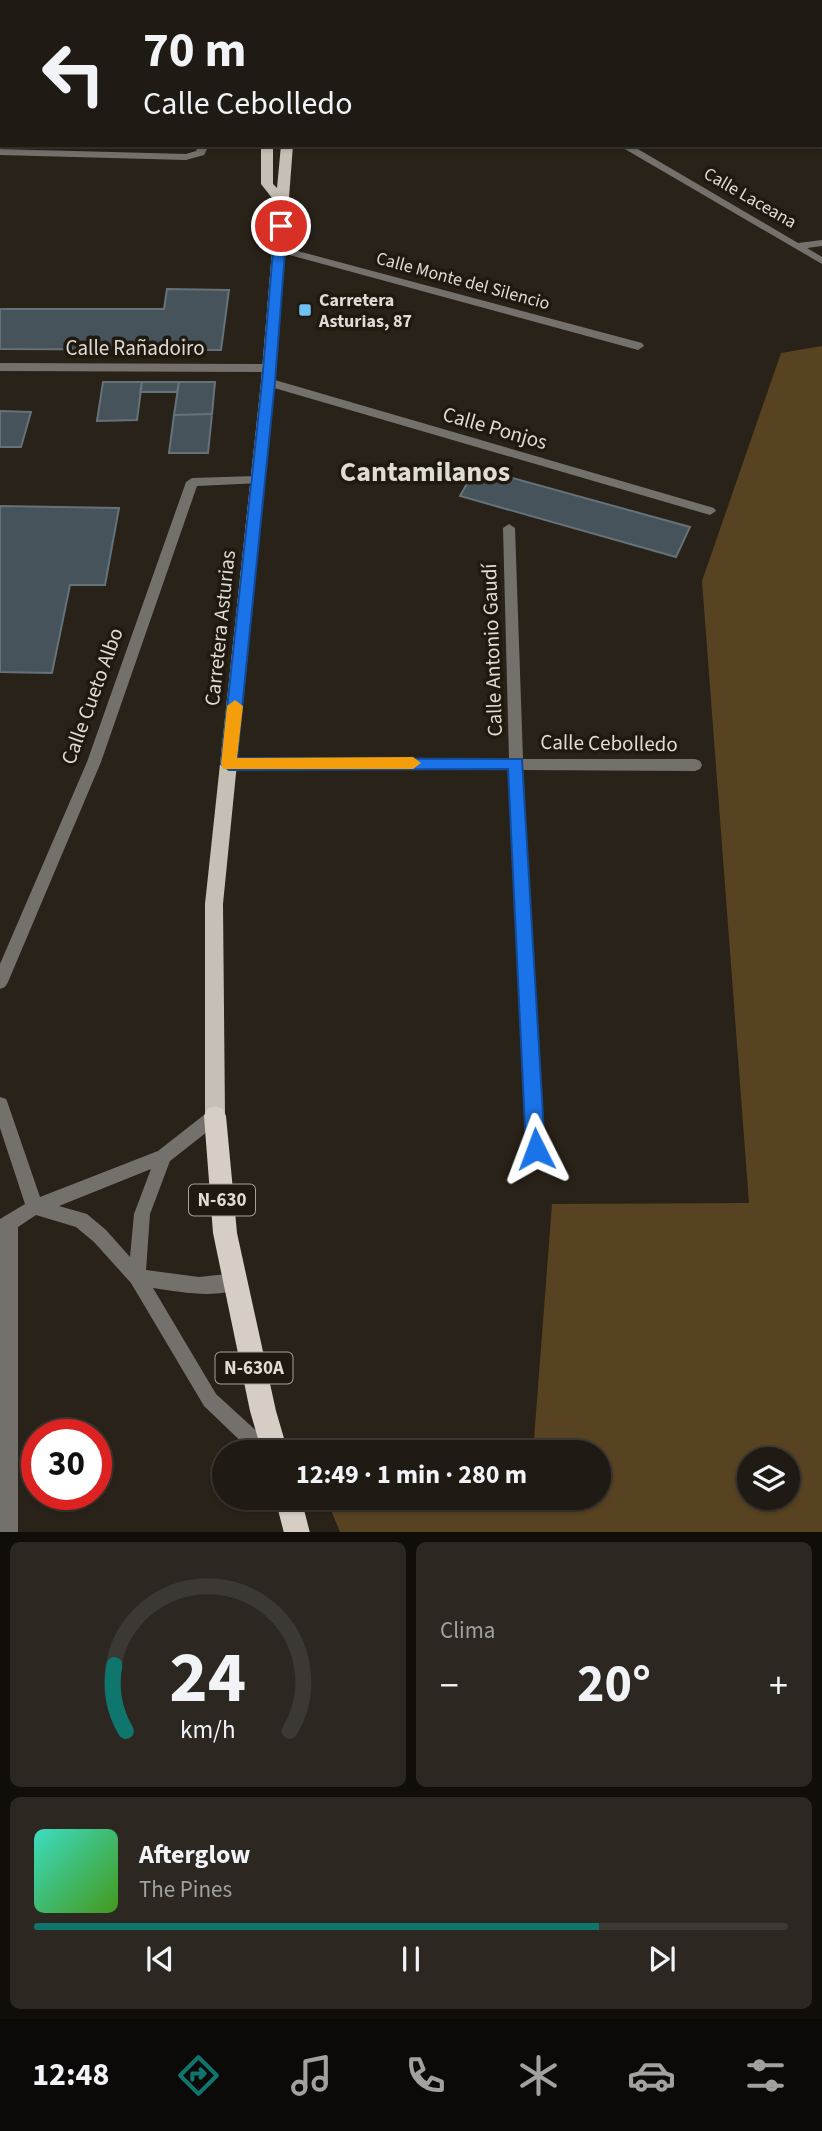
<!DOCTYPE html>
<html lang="es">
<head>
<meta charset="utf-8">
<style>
	:root { --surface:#1f1a13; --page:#2c2721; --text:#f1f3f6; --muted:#a1a1a0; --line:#3c3833; --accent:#0f766e }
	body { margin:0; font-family:"Source Sans 3",sans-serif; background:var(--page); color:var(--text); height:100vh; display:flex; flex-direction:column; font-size:26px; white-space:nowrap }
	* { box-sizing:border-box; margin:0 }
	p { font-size:23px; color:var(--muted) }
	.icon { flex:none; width:38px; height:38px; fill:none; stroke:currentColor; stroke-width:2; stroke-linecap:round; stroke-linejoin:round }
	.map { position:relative; height:1532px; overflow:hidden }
	.details { display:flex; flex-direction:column; gap:10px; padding:10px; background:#110e0a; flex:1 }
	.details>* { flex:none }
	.hud { position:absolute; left:0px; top:0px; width:822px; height:147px; box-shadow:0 2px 5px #0004,0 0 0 2px var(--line); background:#1f1a13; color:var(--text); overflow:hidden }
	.buttons { position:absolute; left:737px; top:1447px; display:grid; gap:14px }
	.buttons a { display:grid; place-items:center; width:63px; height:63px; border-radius:50%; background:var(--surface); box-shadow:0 2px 5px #0004,0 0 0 2px var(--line); font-size:35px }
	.speed { position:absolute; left:21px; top:1419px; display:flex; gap:14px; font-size:35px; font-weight:700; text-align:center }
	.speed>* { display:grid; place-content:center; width:91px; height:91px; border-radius:50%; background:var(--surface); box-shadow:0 2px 5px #0004,0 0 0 2px var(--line); line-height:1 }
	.speed .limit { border:10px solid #d22; background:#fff; color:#111 }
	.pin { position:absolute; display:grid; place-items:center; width:60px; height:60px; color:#fff; margin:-30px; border:4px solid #fff; border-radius:50%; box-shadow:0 2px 7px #0007 }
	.me { position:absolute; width:77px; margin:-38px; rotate:357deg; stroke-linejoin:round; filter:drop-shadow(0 0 5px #0008) }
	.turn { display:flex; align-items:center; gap:24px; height:147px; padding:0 28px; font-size:32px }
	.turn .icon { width:91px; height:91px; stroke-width:2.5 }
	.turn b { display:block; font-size:49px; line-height:60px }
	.big { font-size:52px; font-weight:700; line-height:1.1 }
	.details .widget { flex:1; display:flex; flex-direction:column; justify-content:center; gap:10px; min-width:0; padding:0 24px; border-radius:10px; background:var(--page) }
	.details .dial { align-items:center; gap:0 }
	.dial svg { height:182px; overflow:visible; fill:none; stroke:var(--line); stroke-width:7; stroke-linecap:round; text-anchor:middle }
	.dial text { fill:var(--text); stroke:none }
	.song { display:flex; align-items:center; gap:21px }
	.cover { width:84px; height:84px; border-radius:10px; background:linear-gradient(135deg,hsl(170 70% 55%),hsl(100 70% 35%)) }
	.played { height:7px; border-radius:4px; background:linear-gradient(90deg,var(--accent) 75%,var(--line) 75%) }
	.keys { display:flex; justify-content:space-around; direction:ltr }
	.heat { display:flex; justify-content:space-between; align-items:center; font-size:38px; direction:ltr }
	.details .tiles { flex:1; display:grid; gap:10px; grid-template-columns:1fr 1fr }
	.widget:last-child { grid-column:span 2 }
	.trip { position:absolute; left:212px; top:1440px; width:399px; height:70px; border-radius:35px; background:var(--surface); box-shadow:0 2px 5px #0004,0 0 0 2px var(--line); font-weight:700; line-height:70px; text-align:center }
	.dock { display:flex; height:112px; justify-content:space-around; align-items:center; background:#0c0a08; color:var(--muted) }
	.dock .icon { width:49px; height:49px }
	.dock .active { color:var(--accent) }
	.dock b { font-size:32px; color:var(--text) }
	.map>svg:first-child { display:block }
	.green { fill:#574221; fill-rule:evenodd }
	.building { fill:#47535b; stroke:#65727a; stroke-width:2 }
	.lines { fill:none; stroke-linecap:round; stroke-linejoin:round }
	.minor { fill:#74716c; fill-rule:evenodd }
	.primary { fill:#c6bfb5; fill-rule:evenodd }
	.trunk { fill:#d6cec4; fill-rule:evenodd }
	.route { fill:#1a73e8; stroke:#114b97; stroke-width:2 }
	.slow { fill:#f59e0b }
	.poi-dot { fill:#6fc2f4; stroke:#1f1910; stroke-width:2.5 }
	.labels { text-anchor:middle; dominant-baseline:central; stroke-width:7; stroke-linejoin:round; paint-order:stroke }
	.far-street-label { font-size:18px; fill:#dfdbd5; stroke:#1f1910 }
	.far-poi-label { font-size:18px; font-weight:bold; fill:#dfdbd5; stroke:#1f1910; text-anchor:start }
	.shield { fill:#1f1910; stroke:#a5a19a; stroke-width:2 }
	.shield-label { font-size:19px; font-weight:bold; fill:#dfdbd5 }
	.street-label { font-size:21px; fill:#dfdbd5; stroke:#1f1910 }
	.district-label { font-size:28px; font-weight:bold; fill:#dfdbd5; stroke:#1f1910 }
</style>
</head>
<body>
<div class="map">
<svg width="822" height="1533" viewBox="0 0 822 1533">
	<rect width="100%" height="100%" fill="#292219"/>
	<path class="green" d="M470 0H822V83L821 2H457Z
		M822 346V1532H340L326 1498H598V1452H533L552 1204 749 1203 702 581 781 353ZM749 1460H788V1498H749Z"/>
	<path class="building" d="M167 289 229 290 221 350 0 349V309H164Z
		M103 382H142L137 420 97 421Z
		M142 382H179L177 392H140Z
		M179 382H215L212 414 174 415Z
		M0 411 31 412 21 447H0Z
		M212 414 208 453H169L174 415Z
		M476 468 690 527 676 557 460 496Z
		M0 506 119 508 105 585H70L52 673 0 672Z"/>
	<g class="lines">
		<path class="minor" d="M199 145H209L204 155 186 160 0 155V149L186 154 196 151Z
			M618 145H631L798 243 822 240V246L807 248 822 257V264Z
			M279 246 642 343 644 346 638 350 275 251 274 249Z
			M0 363 269 364 275 368 269 372 0 371Z
			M268 378 714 508 716 511 710 515 264 385V379Z
			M258 476 262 477 264 480 262 483 197 486 101 762 8 982 5 987 0 989V964L87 762 186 482 192 478Z
			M509 524 515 528 523 759H695L700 761 702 765 700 769 695 771 523 770 544 1149 542 1154 536 1157 530 1154 528 1149 509 770H229L224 768 222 764 224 760 229 758 509 759 503 528Z
			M0 1097 6 1099 8 1104 40 1197 158 1151 209 1111 215 1109 221 1111 223 1116 221 1121 170 1161 150 1214 146 1270 199 1277 236 1273 242 1276 245 1282 242 1288C214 1299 182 1292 153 1288L216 1394 272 1445 274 1452H252L204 1406 131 1283 94 1242 76 1227 36 1215 18 1227V1533H0V1219L25 1204 0 1128ZM151 1169 134 1214 130 1257 106 1230 87 1214 59 1206Z"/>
		<path class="primary" d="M248 0H260L247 2Z
			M359 0H371L372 2H361Z
			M386 0H404L385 2Z
			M0 37H2V43H0Z
			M0 50H2V56H0Z
			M261 145H273V184L277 188 281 145H293L275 382 223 904 225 1116 222 1123 215 1125 208 1123 205 1116V904L261 382 276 203 261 184Z"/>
		<path class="trunk" d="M215 1106 223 1109 226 1116 237 1233 276 1411 288 1452H262L250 1411 213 1233 204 1116 207 1109Z
			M275 1498H301L310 1533H284Z"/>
	</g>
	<path class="route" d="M281 223 287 226 275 382 237 758 522 759 545 1149 542 1155 536 1157 529 1155 526 1149 508 769 229 770 221 764 262 382 275 226Z"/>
	<path class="slow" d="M235 700 243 706 237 758 413 757 421 763 413 769H223L221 764 227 706Z"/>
	<rect class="poi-dot" x="298" y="303" width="14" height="14" rx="3.5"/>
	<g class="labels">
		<g class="far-street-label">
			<text transform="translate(750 198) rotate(30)">Calle Laceana</text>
			<text transform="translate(463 281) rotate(15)">Calle Monte del Silencio</text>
		</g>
		<g class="far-poi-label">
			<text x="319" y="300">Carretera<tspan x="319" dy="21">Asturias, 87</tspan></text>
		</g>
		<g class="shield">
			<rect x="189" y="1184.5" width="66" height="31" rx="5"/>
			<rect x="215.5" y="1352.5" width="77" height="31" rx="5"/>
		</g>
		<g class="shield-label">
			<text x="222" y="1200">N-630</text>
			<text x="254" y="1368">N-630A</text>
		</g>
		<g class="street-label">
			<text x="135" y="348">Calle Rañadoiro</text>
			<text transform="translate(495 428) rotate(16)">Calle Ponjos</text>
			<text transform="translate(220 628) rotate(-84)">Carretera Asturias</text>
			<text transform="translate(492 650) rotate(-92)">Calle Antonio Gaudí</text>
			<text transform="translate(92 696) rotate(-70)">Calle Cueto Albo</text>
			<text transform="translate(609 743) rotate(1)">Calle Cebolledo</text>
		</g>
		<g class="district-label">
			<text x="425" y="472">Cantamilanos</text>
		</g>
	</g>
</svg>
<div class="buttons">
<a><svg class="icon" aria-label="layers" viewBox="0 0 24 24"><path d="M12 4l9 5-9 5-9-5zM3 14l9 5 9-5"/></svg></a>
</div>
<div class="speed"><div class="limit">30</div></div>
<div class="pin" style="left:281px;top:226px;background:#d93025"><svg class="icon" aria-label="arrive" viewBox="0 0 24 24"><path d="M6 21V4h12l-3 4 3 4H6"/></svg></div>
<svg class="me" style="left:536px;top:1149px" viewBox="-20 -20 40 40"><path d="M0-17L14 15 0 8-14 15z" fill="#1a73e8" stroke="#fff" stroke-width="4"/></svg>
<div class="trip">12:49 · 1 min · 280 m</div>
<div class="hud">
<div class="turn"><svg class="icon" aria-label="left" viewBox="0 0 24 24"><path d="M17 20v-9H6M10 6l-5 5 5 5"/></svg><div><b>70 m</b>Calle Cebolledo</div></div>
</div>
</div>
<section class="details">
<div class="tiles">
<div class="widget dial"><svg viewBox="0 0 100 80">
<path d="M14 69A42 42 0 1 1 86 69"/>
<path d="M14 69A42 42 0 0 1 9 40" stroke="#0f766e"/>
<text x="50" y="56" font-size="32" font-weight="700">24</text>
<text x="50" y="72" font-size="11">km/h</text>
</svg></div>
<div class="widget"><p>Clima</p>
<div class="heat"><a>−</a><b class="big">20°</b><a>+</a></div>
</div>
<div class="widget">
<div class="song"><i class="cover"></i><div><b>Afterglow</b><p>The Pines</p></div></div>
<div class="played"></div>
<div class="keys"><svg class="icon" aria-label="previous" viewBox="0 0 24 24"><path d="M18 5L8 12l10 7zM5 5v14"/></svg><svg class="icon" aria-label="pause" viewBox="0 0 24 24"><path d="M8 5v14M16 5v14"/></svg><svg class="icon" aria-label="next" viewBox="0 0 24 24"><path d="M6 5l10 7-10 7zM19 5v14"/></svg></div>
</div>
</div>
</section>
<nav class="dock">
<b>12:48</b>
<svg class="icon active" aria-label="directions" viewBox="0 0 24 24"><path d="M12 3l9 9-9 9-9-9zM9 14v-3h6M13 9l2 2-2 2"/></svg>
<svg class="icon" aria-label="music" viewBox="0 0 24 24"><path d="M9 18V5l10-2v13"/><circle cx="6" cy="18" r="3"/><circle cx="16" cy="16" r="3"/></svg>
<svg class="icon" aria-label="phone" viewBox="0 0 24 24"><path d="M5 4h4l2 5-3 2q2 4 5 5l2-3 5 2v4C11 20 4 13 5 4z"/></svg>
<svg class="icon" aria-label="climate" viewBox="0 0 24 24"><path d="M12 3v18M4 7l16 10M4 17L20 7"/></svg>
<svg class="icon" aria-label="car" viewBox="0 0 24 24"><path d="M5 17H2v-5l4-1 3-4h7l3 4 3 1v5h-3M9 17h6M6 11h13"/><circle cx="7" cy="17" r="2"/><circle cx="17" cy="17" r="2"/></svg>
<svg class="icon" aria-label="filters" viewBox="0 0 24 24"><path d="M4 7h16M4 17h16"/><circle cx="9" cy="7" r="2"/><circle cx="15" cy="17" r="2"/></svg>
</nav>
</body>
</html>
